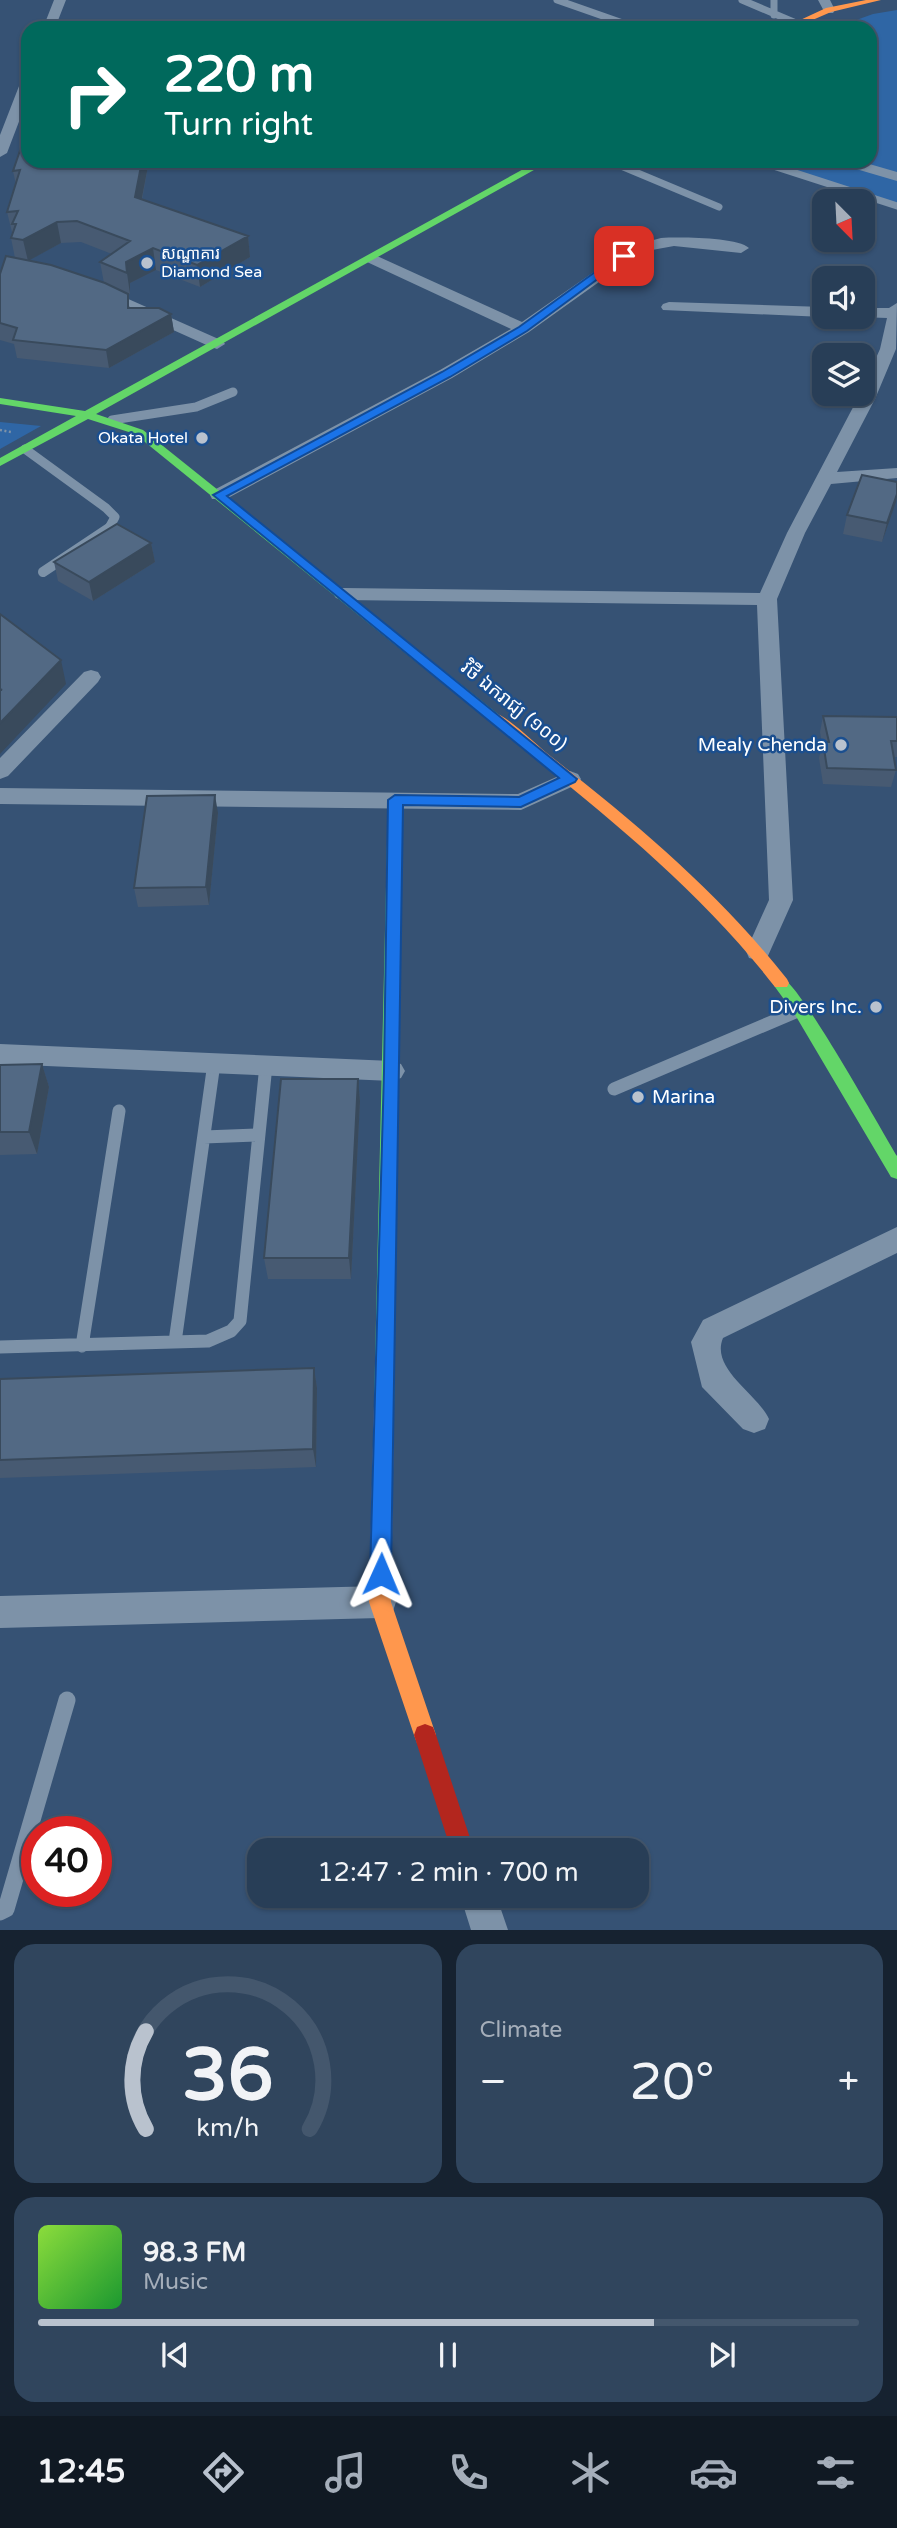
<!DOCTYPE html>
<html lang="en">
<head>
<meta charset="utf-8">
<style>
	:root { --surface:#283e57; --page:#30455d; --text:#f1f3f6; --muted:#a5aeba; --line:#44576d; --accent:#b9c2ce }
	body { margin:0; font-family:"Varela Round","Noto Sans Khmer",sans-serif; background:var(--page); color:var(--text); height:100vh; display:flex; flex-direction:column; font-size:26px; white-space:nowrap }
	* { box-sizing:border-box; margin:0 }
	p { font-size:23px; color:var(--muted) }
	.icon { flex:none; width:38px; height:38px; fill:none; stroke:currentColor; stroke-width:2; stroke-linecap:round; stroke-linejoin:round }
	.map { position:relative; height:1930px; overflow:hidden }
	.panel { display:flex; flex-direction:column; gap:14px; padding:14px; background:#162230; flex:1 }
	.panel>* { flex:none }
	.banner { position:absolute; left:21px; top:21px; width:856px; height:147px; border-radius:21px; box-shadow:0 2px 5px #0004,0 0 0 2px var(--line); background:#00695c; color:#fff; overflow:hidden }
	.needle { width:46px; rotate:156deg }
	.buttons { position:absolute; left:812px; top:189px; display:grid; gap:14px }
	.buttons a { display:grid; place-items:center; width:63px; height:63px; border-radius:14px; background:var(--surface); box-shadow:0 2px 5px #0004,0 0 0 2px var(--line); font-size:35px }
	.speed { position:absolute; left:21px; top:1816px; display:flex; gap:14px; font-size:35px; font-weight:700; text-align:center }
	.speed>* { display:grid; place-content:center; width:91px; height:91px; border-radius:50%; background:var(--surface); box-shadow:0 2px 5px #0004,0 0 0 2px var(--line); line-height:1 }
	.speed .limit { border:10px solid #d22; background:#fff; color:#111 }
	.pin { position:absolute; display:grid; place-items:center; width:60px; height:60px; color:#fff; margin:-30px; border-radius:14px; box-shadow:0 4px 10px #0006 }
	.me { position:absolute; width:77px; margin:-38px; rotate:1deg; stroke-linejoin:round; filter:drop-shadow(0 0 5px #0008) }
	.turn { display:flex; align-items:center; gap:24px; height:147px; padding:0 28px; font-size:32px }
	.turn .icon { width:91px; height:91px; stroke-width:2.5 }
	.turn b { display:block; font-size:49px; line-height:60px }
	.big { font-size:52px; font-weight:600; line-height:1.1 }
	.panel .tile { flex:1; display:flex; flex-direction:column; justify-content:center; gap:10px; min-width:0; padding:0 24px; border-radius:21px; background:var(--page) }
	.panel .dial { align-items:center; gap:0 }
	.dial svg { height:182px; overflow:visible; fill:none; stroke:var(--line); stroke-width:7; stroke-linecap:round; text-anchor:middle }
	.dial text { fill:var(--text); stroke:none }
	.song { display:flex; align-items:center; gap:21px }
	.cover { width:84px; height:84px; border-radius:10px; background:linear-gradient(135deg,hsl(90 70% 55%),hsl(130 70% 35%)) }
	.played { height:7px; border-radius:4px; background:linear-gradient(90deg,var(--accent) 75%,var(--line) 75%) }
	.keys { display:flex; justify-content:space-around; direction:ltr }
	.heat { display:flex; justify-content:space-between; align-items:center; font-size:38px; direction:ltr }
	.panel .tiles { flex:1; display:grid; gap:14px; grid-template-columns:1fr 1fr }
	.tile:last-child { grid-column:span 2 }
	.trip { position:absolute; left:247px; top:1838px; width:402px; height:70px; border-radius:21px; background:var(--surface); box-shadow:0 2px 5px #0004,0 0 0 2px var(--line); font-weight:600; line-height:70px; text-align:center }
	.tab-bar { display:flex; height:112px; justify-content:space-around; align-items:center; background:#101923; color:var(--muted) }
	.tab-bar .icon { width:49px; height:49px }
	.tab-bar .active { color:var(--accent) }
	.tab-bar b { font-size:32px; color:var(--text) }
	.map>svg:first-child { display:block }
	.green { fill:#2f66a5 }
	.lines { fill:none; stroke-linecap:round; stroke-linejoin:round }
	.path { stroke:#7d92a8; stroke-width:2.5; stroke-dasharray:2 2.5; stroke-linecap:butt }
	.lane-far4 { stroke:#7d92a8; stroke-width:7 }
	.lane-far3 { stroke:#7d92a8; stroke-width:9 }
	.lane-far2 { stroke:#7d92a8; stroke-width:10 }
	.lane-far1 { stroke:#7d92a8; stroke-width:13 }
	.lane { stroke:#7d92a8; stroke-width:17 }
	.street { fill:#7d92a8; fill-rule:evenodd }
	.fast { fill:#63d668; fill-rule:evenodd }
	.slow { fill:#ff974d; fill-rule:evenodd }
	.jam { fill:#b3261e; fill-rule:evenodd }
	.wall { fill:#475a72; fill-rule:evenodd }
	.shaded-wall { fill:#394a5c }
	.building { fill:#526984; stroke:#394a5c; stroke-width:2 }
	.route { fill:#1a73e8; stroke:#114b97; stroke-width:2 }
	.poi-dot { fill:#b9c2ce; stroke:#1b4f8f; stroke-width:2.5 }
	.labels { text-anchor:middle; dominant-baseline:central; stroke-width:5; stroke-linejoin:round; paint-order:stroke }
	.far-poi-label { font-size:16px; fill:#fff; stroke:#1b4f8f; text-anchor:start }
	.street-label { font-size:19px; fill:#fff; stroke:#1b4f8f }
	.poi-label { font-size:19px; fill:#fff; stroke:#1b4f8f; text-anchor:end }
</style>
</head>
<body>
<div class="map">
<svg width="897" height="1930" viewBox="0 0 897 1930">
	<rect width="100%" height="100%" fill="#365274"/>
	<path class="green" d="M897 10V203L762 161H870V28H834L873 14Z
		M0 422 41 426 0 449Z"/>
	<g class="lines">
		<path class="path" d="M0 430 11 432"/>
		<path class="lane-far4" d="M557 0 637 28
			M742 0 796 23
			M774 0V15
			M16 113H28
			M609 161 719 207
			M758 161 897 206"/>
		<path class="lane-far3" d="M112 420 196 407 233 392
			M25 449 106 508 115 517 109 528"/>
		<path class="lane-far2" d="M43 572 112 526"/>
		<path class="lane-far1" d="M614 1089 800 1010
			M204 1137 258 1135
			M175 1342 214 1063
			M82 1346 119 1111
			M0 1347 208 1341 231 1331 240 1321 266 1065"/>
		<path class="lane" d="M0 1912 6 1909 67 1700"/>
		<path class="street" d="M54 0H66L55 28H43Z
			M818 0H830L835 10 833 13H825Z
			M28 77V98L7 153 0 157V135L21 81Z
			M837 161H859L897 172V181L839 164Z
			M661 238C679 237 737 237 749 248L741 253 674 246 641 252 529 332 452 378 226 499H212L210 495 212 491 440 370 511 329 367 262 364 259 367 256H377L522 322 631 246Z
			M99 286 223 341 225 344 217 349 211 347 93 294 91 291 93 288Z
			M669 302 824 307V317L663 310 661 307 663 304Z
			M897 303 896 349 875 399 837 472 897 468V478L831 484 805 533 777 599 793 900 767 958 758 960 749 958 746 951 769 900 757 605 343 600 336 598 333 594 336 590 343 588 760 593 787 533 860 394H863V387L880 349 887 318 859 317H863V308H889Z
			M91 670 98 672 101 677 98 682 8 776 0 779V758L84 672Z
			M570 771 578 774 581 779 578 784 521 810 0 804V788L518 794Z
			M0 1044 392 1061 401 1064 405 1071 401 1078 392 1081 0 1064Z
			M897 1227V1253L723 1338C710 1369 758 1394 769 1419L765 1429 754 1433 743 1429 702 1387 691 1342 703 1320Z
			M380 1586 392 1590 396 1602 392 1614 380 1618 0 1628V1596Z
			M460 1895H496L508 1930H471Z"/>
		<path class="fast" d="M538 161H550L96 414 143 430 498 714 500 717 498 720H488L135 434 88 419 0 466V458L76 416 0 404V398L85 411Z
			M395 795 402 800 394 1406 391 1412 384 1415 377 1412 374 1406 388 800Z
			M781 977C800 983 881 1130 897 1156V1179L891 1177 794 1013 775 987 773 983 775 979Z"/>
		<path class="slow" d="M866 0H881L831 12 794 28H783L826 8Z
			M493 712C511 718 537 746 553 758 638 825 719 893 787 979L789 983 787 987H775C693 881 591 804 488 720L486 717 488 714Z
			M384 1397 391 1400 394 1406 391 1602 436 1735 433 1743 425 1746 417 1743 414 1735 369 1602 374 1406 377 1400Z"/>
		<path class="jam" d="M425 1724 433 1727 436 1735 474 1850H451L414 1735 417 1727Z"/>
	</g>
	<path class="wall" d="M28 161H149L142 200 248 236 250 257 200 287 156 270 130 283V294L123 292 130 308 171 314 174 332 109 368 17 358 14 344 0 340V274L15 258 11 238 13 232H12L7 212 16 185 13 171ZM81 242 112 254 100 262 104 283 29 260 61 243Z
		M897 498 882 542 843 534 847 515Z
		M151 543 155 562 93 601 58 581 54 562Z
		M823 716 897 717V757H894L896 770 891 787 823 784 819 758 822 745 820 732Z
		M218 813 209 905 138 907 134 888Z
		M42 1064 49 1087 37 1154 0 1155V1065Z
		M358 1079 360 1101 351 1279H268L264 1258Z
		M314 1368 317 1388 316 1467 0 1478V1379Z"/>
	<path class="shaded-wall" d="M142 161H149L138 218 135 197Z
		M57 222 61 243 28 261 23 240Z
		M248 236 250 257 200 287 197 265Z
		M153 248 156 270 130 283V294L127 273 126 262Z
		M171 314 174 332 109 368 106 350Z
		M897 494 896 502 882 542 887 523Z
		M151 543 155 562 93 601 89 582Z
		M61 660 66 684 0 754V723Z
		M215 795 218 813 209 905 206 887Z
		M42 1064 49 1087 37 1154 29 1132Z
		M358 1079 360 1101 351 1279 349 1258Z
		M314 1368 317 1388 316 1467 313 1449Z"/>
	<path class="building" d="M26 133H28V161H142L135 197 248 236 197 265 153 248 126 262 127 273 100 262 130 241 77 221 57 222 23 240 11 238 16 224H12L18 211 7 212 20 170 13 171Z
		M6 256 51 265 105 283 128 294V308H159L171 314 106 350 13 340 17 328 0 323V274Z
		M862 475 897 482V494L887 523 847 515Z
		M117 524 151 543 89 582 54 562Z
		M0 614 61 660 0 723V690H2L0 689Z
		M823 716 897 717V741H891L896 770 827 768 823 742H829Z
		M215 795 206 887 134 888 147 796Z
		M42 1064 29 1132H0V1065Z
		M281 1079H358L349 1258H264Z
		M314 1368 313 1449 0 1460V1379Z"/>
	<path class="route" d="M620 254 629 256 527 331 450 377 227 496 577 779 575 782 521 807 403 805 391 1574 388 1582 381 1585 373 1582 370 1574 384 1071 388 800 395 795 519 797 559 778 213 495 442 372 519 327Z"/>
	<g class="poi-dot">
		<circle cx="147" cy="263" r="7"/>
		<circle cx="202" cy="438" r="7"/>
		<circle cx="841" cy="745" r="7"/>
		<circle cx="876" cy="1007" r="7"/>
		<circle cx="638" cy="1097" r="7"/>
	</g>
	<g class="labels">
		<g class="far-poi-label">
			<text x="161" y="254">សណ្ឋាគារ<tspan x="161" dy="18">Diamond Sea</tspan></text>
			<text x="188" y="438" text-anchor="end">Okata Hotel</text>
		</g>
		<g class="street-label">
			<text transform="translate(514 706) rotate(39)">វិថី ឯករាជ្យ (១០០)</text>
		</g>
		<g class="poi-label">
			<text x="827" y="745">Mealy Chenda</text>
			<text x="862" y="1007">Divers Inc.</text>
			<text x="652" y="1097" text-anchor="start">Marina</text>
		</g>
	</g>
</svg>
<div class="buttons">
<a><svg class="needle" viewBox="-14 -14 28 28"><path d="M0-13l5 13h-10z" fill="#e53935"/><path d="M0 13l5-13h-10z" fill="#a5aeba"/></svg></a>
<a><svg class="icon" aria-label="sound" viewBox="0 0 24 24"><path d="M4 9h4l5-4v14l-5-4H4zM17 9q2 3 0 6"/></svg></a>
<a><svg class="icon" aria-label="layers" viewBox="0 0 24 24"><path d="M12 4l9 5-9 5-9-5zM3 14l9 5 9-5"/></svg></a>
</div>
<div class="speed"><div class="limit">40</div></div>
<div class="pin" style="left:624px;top:256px;background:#d93025"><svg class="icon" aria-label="arrive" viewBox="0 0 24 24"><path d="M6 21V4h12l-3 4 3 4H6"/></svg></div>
<svg class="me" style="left:381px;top:1574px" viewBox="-20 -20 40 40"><path d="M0-17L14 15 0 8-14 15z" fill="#1a73e8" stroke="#fff" stroke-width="4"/></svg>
<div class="trip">12:47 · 2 min · 700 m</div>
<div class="banner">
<div class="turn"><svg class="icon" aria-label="right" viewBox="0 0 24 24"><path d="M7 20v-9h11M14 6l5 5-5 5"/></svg><div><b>220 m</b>Turn right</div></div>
</div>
</div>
<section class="panel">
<div class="tiles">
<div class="tile dial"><svg viewBox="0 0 100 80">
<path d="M14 69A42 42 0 1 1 86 69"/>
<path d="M14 69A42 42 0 0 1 14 26" stroke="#b9c2ce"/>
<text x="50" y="56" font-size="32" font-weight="700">36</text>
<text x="50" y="72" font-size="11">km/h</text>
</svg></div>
<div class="tile"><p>Climate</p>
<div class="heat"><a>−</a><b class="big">20°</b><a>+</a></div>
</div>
<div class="tile">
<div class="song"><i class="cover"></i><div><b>98.3 FM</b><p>Music</p></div></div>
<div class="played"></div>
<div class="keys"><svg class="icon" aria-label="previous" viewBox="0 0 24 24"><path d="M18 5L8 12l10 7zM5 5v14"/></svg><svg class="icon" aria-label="pause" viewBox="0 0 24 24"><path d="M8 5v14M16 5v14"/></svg><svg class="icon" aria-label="next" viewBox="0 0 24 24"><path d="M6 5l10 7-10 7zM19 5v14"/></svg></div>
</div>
</div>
</section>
<nav class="tab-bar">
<b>12:45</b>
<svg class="icon active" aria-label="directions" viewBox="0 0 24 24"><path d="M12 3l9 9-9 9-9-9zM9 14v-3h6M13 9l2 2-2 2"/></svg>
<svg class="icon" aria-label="music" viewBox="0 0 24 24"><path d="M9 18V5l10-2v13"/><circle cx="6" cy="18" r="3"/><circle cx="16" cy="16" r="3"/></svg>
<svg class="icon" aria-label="phone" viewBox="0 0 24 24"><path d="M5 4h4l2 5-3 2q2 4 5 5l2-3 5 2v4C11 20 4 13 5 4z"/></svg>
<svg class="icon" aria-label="climate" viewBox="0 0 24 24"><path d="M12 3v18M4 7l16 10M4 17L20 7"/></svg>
<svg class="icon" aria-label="car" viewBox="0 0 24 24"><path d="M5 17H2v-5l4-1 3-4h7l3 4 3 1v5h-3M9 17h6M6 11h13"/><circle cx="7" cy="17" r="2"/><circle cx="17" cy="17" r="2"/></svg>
<svg class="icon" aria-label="filters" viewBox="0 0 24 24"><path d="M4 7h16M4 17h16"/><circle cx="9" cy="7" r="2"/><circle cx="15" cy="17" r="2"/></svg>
</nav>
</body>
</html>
